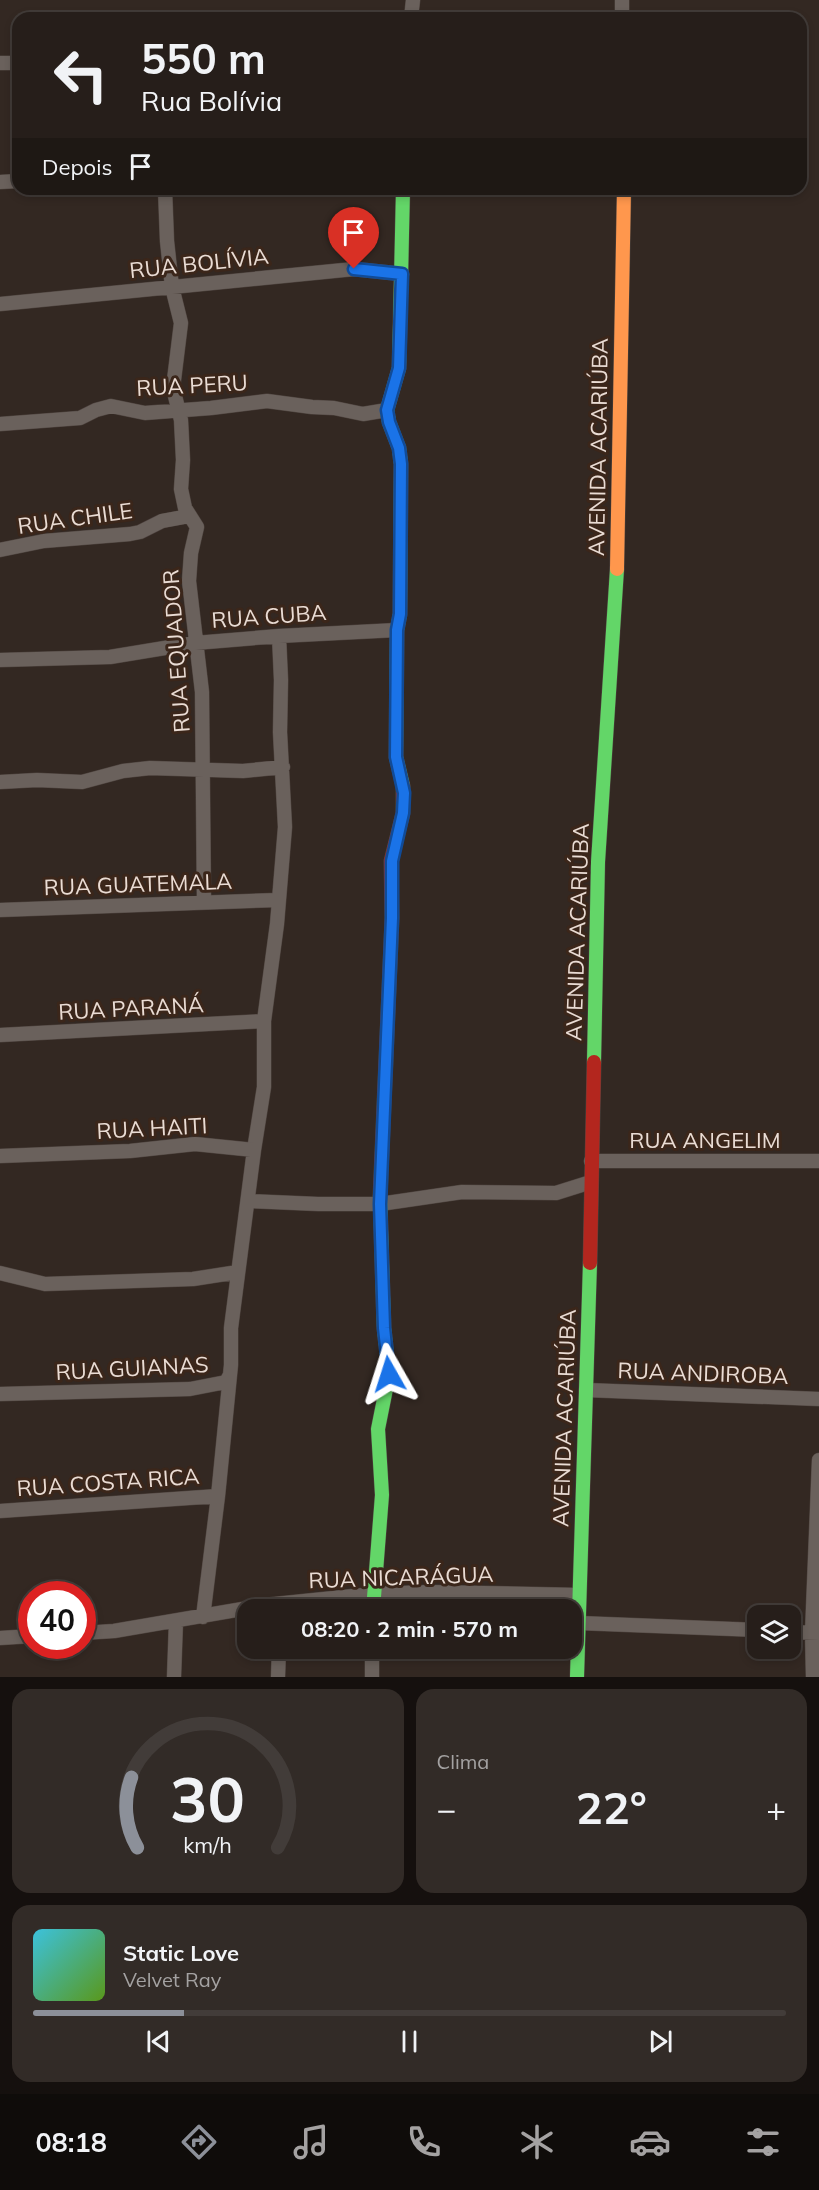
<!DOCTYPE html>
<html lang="pt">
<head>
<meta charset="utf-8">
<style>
	:root { --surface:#261e1a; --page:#322b27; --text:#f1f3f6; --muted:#a4a2a2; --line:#423c39; --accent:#8c9099 }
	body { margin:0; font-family:Mulish,sans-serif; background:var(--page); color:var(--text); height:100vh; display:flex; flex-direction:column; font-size:22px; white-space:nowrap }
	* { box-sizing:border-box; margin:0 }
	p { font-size:20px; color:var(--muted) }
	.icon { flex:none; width:33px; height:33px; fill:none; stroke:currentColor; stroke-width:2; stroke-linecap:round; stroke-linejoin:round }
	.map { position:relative; height:1677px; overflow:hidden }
	.panel { display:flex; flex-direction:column; gap:12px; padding:12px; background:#15100e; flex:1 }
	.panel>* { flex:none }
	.guide { position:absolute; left:12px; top:12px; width:795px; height:183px; border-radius:18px; box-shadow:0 3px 9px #0003,0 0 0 2px var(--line); background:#261e1a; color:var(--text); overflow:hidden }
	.fabs { position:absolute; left:747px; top:1605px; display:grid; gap:12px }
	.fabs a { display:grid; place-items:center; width:54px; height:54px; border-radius:12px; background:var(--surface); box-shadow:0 3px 9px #0003,0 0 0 2px var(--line); font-size:30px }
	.speed { position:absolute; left:18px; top:1581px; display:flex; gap:12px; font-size:30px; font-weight:700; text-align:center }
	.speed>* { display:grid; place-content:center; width:78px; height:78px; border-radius:50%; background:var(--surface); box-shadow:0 3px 9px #0003,0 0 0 2px var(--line); line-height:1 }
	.speed .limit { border:9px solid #d22; background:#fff; color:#111 }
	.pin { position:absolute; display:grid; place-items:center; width:51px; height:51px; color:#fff; margin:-62px -26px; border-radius:50% 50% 50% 0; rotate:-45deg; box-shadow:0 0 6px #0007 }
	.pin .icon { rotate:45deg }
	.me { position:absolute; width:66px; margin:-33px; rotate:354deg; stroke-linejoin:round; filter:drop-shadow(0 0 4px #0008) }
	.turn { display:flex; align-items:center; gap:21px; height:126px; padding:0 30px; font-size:27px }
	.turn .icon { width:78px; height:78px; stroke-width:2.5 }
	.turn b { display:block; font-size:42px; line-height:51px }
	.then { display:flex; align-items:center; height:57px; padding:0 30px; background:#0003; gap:12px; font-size:22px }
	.big { font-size:45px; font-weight:700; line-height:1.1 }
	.panel .card { flex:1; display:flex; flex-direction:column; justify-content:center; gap:9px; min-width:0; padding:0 21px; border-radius:18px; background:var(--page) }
	.panel .dial { align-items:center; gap:0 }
	.dial svg { height:156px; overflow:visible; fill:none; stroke:var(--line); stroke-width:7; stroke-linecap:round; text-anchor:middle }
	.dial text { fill:var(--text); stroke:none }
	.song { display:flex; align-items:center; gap:18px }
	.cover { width:72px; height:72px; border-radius:9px; background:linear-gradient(135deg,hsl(190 70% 55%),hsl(90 70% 35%)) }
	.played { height:6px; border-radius:3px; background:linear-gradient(90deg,var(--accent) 20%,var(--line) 20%) }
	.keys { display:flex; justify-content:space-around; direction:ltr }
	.heat { display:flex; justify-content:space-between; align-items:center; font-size:33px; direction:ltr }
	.panel .tiles { flex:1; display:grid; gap:12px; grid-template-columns:1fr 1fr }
	.card:last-child { grid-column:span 2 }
	.trip { position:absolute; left:237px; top:1599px; width:345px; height:60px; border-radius:18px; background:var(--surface); box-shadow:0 3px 9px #0003,0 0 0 2px var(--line); font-weight:700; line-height:60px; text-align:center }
	.dock { display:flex; height:96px; justify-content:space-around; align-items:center; background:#0f0c0a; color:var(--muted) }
	.dock .icon { width:42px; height:42px }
	.dock .selected { color:var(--accent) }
	.dock b { font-size:27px; color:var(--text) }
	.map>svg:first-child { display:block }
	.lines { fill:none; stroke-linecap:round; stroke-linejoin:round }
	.street-casing { stroke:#504641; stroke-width:15 }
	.fast-casing { stroke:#504641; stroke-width:15 }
	.slow-casing { stroke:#504641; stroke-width:15 }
	.jam-casing { stroke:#504641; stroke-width:15 }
	.street { stroke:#6a615c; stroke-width:14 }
	.fast { stroke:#63d668; stroke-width:14 }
	.slow { stroke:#ff974d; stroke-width:14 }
	.jam { stroke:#b3261e; stroke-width:14 }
	.route-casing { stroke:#114b97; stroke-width:15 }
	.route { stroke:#1a73e8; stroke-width:10 }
	.labels { text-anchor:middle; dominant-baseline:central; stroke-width:6; stroke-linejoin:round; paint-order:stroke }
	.street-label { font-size:22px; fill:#eadcd4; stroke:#3b261a }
</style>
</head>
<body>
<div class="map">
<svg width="819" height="1677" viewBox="0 0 819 1677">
	<rect width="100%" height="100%" fill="#332822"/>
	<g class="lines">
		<g class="street-casing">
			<path id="street" d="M411 18 413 0
				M622 18V0
				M0 63H18
				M0 182 18 181
				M165 189 167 241 172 287 181 323 173 388 181 420 183 460 181 489 185 508 197 527 191 553 189 581 202 692 204 903
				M0 304 354 269 402 274
				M0 424 80 418 96 410 111 406 145 413 211 408 267 401 312 407 334 408 363 414 387 410
				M0 550 44 541 130 534 140 532 162 521 189 516
				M0 660 110 657 195 643 279 636 397 630
				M0 782 37 780 82 782 123 771 150 768 243 771 283 767
				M0 910 278 900
				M0 1035 264 1021
				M254 1150 264 1087V1021L277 924 285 827 280 732 281 680 279 636
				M0 1156 130 1151 195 1144 254 1150 231 1328V1365L230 1375 226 1382 190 1389 0 1394
				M591 1161H819
				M248 1201 318 1204H380L462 1192 556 1193 591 1182
				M0 1273 45 1284 193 1279 238 1272
				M586 1390 819 1399
				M0 1511 218 1496
				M203 1617 218 1496 230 1375
				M579 1623 758 1630
				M790 1632 819 1633
				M82 1633 114 1631 265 1605 373 1594 429 1592 579 1595
				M0 1638 32 1636
				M174 1677 176 1621
				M278 1677 279 1648
				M372 1677V1648
				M813 1677 812 1633 819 1460"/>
		</g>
		<g class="fast-casing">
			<path id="fast" d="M403 786 396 757 397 630 400 614 401 464 399 448 389 422 387 410 399 368 403 189
				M594 1062 598 862 617 569
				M373 1610 382 1495 378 1429 389 1374 384 1328 380 1197
				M577 1677 590 1263"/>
		</g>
		<g class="slow-casing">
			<path id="slow" d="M617 569 624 189"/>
		</g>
		<g class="jam-casing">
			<path id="jam" d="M380 1197 392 918 391 861 403 813V786
				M590 1263 594 1062"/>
		</g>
		<use href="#street" class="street"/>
		<use href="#fast" class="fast"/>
		<use href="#slow" class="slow"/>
		<use href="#jam" class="jam"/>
	</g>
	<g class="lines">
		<g class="route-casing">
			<path id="route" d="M354 269 402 274 399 368 387 410 389 422 399 448 401 464 400 614 397 630 396 757 404 793 403 813 392 861V918L380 1204 384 1328 389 1374"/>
		</g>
		<use href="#route" class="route"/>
	</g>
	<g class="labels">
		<g class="street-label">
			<text transform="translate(199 263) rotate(-6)">RUA BOLÍVIA</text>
			<text transform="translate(192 385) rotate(-3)">RUA PERU</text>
			<text transform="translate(598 447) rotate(-89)">AVENIDA ACARIÚBA</text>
			<text transform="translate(75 518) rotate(-8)">RUA CHILE</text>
			<text transform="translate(269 616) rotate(-4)">RUA CUBA</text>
			<text transform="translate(176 651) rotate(-94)">RUA EQUADOR</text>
			<text transform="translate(138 884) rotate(-2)">RUA GUATEMALA</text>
			<text transform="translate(577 932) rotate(-88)">AVENIDA ACARIÚBA</text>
			<text transform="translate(131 1008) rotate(-3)">RUA PARANÁ</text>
			<text transform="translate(152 1128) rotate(-3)">RUA HAITI</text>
			<text x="705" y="1140">RUA ANGELIM</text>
			<text transform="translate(132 1368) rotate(-3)">RUA GUIANAS</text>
			<text transform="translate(703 1373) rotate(2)">RUA ANDIROBA</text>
			<text transform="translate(564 1418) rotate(-88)">AVENIDA ACARIÚBA</text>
			<text transform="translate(108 1482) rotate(-4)">RUA COSTA RICA</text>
			<text transform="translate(401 1577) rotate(-2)">RUA NICARÁGUA</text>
		</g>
	</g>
</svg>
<div class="fabs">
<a><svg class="icon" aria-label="layers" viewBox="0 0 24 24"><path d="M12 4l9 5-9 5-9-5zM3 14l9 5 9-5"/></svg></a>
</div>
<div class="speed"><div class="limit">40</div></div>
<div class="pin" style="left:354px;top:269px;background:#d93025"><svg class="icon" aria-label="arrive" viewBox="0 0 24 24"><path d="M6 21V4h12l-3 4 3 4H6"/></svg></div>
<svg class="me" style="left:389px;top:1374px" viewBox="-20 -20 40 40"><path d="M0-17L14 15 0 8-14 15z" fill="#1a73e8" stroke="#fff" stroke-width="4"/></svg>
<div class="trip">08:20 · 2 min · 570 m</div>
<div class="guide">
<div class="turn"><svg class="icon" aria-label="left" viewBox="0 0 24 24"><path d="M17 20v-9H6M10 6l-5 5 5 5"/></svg><div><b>550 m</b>Rua Bolívia</div></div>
<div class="then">Depois<svg class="icon" aria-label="arrive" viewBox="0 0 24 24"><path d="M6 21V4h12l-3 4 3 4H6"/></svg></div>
</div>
</div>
<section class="panel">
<div class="tiles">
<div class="card dial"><svg viewBox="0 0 100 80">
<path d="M14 69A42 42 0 1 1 86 69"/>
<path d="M14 69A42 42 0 0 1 11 33" stroke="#8c9099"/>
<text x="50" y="56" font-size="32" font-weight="700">30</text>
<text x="50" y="72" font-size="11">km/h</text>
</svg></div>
<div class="card"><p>Clima</p>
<div class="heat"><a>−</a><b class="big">22°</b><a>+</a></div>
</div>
<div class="card">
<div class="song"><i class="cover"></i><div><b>Static Love</b><p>Velvet Ray</p></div></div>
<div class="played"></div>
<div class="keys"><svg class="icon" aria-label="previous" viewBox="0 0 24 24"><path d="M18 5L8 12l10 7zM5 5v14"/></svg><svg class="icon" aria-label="pause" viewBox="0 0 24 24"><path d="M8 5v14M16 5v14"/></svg><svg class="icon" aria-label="next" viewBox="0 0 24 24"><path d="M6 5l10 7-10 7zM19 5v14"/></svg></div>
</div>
</div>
</section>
<nav class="dock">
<b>08:18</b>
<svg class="icon selected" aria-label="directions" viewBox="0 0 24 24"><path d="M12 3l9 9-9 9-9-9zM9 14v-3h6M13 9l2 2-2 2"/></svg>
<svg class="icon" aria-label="music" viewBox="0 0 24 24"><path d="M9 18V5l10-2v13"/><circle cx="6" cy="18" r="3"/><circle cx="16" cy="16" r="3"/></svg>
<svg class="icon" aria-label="phone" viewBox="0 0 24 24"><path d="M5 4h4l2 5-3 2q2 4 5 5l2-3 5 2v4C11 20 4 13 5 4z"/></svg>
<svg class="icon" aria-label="climate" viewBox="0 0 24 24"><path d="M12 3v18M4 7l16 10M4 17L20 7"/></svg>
<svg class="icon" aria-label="car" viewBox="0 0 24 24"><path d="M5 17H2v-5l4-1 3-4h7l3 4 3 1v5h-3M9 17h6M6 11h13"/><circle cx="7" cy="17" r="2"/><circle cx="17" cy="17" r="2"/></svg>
<svg class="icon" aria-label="filters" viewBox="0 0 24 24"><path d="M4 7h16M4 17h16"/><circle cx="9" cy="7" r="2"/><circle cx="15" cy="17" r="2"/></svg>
</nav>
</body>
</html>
